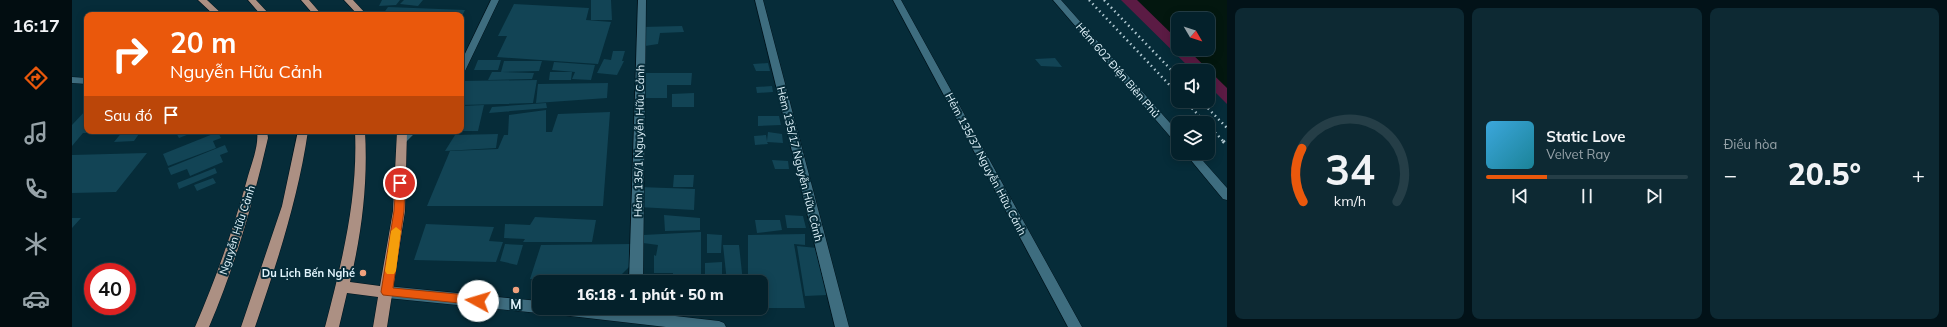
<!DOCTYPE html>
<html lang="vi">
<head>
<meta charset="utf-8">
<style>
	:root { --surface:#04212b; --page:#0d2933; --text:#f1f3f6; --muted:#97a3a9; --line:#253e47; --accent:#ea580c }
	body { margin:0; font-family:Mulish,sans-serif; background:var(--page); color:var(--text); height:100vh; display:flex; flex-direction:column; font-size:15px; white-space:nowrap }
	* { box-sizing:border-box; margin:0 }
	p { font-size:13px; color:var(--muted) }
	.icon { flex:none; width:22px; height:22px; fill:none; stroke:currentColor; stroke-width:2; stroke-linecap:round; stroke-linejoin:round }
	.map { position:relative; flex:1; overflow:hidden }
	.sheet { display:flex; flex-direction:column; gap:8px; padding:8px; background:#021218; width:720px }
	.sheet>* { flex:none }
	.guide { position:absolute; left:12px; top:12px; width:380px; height:122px; border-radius:8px; box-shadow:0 2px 10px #0003,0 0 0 1px var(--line); background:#ea580c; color:#fff; overflow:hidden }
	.needle { width:26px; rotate:129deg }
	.buttons { position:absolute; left:1099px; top:12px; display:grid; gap:8px }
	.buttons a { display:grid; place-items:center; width:44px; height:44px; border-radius:8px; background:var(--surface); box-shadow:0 2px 10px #0003,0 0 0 1px var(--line); font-size:20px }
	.speed { position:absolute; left:12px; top:263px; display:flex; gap:8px; font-size:20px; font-weight:700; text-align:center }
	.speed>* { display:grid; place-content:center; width:52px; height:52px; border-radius:50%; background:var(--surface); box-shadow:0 2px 10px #0003,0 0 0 1px var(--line); line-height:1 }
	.speed .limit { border:6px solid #d22; background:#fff; color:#111 }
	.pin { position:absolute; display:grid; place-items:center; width:34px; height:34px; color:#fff; margin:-17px; border:2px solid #fff; border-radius:50%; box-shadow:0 1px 4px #0007 }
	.me { position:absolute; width:44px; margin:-22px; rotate:276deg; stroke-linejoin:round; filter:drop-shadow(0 0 3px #0008) }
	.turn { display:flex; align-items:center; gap:14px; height:84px; padding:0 20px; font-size:18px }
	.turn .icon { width:52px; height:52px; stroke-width:2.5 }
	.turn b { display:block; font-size:28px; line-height:34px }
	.then { display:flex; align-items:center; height:38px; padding:0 20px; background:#0003; gap:8px; font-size:15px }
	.big { font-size:30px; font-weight:800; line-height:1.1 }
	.sheet .widget { flex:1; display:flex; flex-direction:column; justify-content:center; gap:6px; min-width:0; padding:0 14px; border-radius:8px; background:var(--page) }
	.sheet .dial { align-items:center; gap:0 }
	.dial svg { height:104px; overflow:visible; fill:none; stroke:var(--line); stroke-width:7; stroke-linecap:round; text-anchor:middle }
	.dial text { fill:var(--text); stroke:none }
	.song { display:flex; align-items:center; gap:12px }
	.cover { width:48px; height:48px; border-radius:6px; background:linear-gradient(135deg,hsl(200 70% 55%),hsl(190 70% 35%)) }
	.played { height:4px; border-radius:2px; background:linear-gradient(90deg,var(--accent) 30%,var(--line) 30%) }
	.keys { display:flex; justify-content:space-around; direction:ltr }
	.heat { display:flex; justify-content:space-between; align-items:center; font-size:22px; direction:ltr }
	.sheet .tiles { flex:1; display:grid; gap:8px; grid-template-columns:repeat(3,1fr) }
	.trip { position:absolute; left:460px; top:275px; width:236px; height:40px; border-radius:8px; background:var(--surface); box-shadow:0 2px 10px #0003,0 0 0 1px var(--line); font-weight:800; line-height:40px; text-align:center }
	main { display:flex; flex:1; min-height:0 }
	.menu { display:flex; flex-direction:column; width:72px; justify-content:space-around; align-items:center; background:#020d11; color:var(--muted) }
	.menu .icon { width:28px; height:28px }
	.menu .on { color:var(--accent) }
	.menu b { font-size:18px; color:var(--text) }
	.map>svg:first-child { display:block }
	.green { fill:#5b1b44; fill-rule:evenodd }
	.water { fill:#03170f }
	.building { fill:#124455 }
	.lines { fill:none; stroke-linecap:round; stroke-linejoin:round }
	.service-casing { stroke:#00131c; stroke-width:1 }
	.minor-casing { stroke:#00131c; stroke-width:1 }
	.tertiary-casing { stroke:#00131c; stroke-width:1 }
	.primary-casing { stroke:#00131c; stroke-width:1 }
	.service { fill:#3e6d7f; fill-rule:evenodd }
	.minor { fill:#3e6d7f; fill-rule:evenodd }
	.tertiary { fill:#3e6d7f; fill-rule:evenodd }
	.primary { fill:#ac9083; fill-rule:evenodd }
	.rail-far1 { stroke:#b1c9d2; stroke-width:2.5; stroke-dasharray:1.5 3.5; stroke-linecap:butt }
	.rail { stroke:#b1c9d2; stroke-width:3.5; stroke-dasharray:2 4.5; stroke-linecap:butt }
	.route { fill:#ea580c; stroke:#983908 }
	.slow { fill:#f59e0b }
	.poi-dot { fill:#f1a17d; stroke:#062c39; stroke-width:1.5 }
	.labels { text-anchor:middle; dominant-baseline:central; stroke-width:4; stroke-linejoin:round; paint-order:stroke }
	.street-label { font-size:11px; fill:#e2f5fd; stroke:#062c39 }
	.poi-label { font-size:11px; font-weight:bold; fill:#e2f5fd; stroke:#062c39; text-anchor:end }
	.near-poi-label { font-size:13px; font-weight:bold; fill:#e2f5fd; stroke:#062c39 }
</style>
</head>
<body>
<main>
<nav class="menu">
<b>16:17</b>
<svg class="icon on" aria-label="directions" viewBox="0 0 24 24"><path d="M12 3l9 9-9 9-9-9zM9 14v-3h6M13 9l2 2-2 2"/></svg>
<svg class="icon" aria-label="music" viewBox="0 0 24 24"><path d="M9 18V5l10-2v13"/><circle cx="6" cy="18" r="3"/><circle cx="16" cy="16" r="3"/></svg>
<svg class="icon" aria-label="phone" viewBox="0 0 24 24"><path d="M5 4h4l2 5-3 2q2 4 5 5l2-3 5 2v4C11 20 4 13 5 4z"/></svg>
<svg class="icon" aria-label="climate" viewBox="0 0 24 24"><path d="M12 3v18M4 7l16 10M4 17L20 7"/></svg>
<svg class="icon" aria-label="car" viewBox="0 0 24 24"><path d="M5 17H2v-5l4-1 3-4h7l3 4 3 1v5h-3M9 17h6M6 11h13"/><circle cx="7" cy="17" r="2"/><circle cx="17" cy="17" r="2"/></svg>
</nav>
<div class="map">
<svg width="1155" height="327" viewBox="0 0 1155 327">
	<rect width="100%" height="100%" fill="#062c39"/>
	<path class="green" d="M1049 0H1155V104L1136 85V71H1121ZM1106 19H1136V49H1106Z"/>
	<path class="water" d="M1065 0H1155V88L1115 49H1136V19H1106V40Z"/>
	<path class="building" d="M310 0H328L324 5 307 6Z
		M332 0H351L346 6 328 4Z
		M519 0H539L540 20H519Z
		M442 4 517 8 514 20 539 22 526 64 425 57 435 36H426Z
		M316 7 393 10 389 18V15L311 14Z
		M610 26 612 32 588 33 586 44 573 46 570 27Z
		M541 51H553L550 61H552L545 75 525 73 532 59 539 60Z
		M983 58 990 67 969 66 963 59Z
		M406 60H429L426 70H402Z
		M432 61H470L467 71 429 72Z
		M482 62 523 65 519 80 500 79 503 72 480 70Z
		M696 63 698 71H684L681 64Z
		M420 72H430L462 73 460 79 416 80Z
		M478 72H500L499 80H477Z
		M570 73H620L619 85H595V98H570Z
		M465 80 461 103 389 105V81Z
		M536 83 535 98 464 103 466 84Z
		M700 86 701 92 685 93 684 87Z
		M622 93V107H600V94Z
		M474 103 475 108 417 113 420 107Z
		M412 105 406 131H389V106Z
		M15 109V131H19L16 133H11L0 146V125Z
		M474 110V132H480L486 114 538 112 531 206H355L378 151 426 149 432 135H436L437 115Z
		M686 116H707L709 125 686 126Z
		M51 131H69L62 141 42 142Z
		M103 131H125L107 138Z
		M146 132 149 138 141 141 144 148 96 166 91 154Z
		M696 132 710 134 711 143 695 142 696 144 683 145 682 136 694 135 695 141Z
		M426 134 424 148 373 151 383 135Z
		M153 145 156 152 148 155 151 162 118 176 115 169 99 175 96 168Z
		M75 153 44 192 0 193V155Z
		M700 160 716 161 717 169H703Z
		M143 168 145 173 107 189 105 183Z
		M602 175H622L621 187H601Z
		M141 178 144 183 125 191 122 185Z
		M567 187 623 189 622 210 566 207Z
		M592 215 628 218V230L593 231Z
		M713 215 731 216 734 228H715Z
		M463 217 524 220 520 242H451L453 239 432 238 433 224 458 225Z
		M0 218H9L0 228Z
		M683 220H708L710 230 685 233Z
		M354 224 422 227 417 241 431 242 424 262 342 260Z
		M629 232V282H601V273H582V255L584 256 586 245 571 243V235Z
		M635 234 650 235 649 253H635Z
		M733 234V245L722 244 733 308H689V282H676V235Z
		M433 244 451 245 445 265 428 261Z
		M561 244 560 264 550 274 458 279 469 245Z
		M651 245H667L671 282H655Z
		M725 246 745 248 755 295 733 296Z
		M650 262V282H633V263Z"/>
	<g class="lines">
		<g class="service-casing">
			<path id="service" d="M419 0H427L393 71 389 74V62Z
				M334 131H345L333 143H327L325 141Z"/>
		</g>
		<g class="minor-casing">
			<path id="minor" d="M566 0H574L571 282H557Z
				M683 0H691L777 327H763Z
				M821 0H829L1010 327H996Z
				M981 0H989L1106 132V143L1102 141Z
				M0 77 15 78V84L0 83Z
				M1113 153H1124L1155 188V200L1151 199Z
				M556 308H570L568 320 563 322 558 320Z"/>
		</g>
		<g class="tertiary-casing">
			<path id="tertiary" d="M315 286 467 301V308H473L472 311 467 313 315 298 310 296 308 292 310 288Z
				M474 308H533L647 321 652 323 654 327H594L481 314 476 312Z"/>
		</g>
		<g class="primary-casing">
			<path id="primary" d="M126 0H135L151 15H142Z
				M176 0H184L198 15H189Z
				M229 0H237L250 15H242Z
				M272 0H281L295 15H286Z
				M185 131H195L196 138C181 203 163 266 137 327H123C144 278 162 228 176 176 180 162 187 145 185 131Z
				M226 131H236C226 199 205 263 183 327H169L210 206Z
				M283 131H293C296 182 290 232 278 282L308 286 321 211 325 131H335L333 211 315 327H301L306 297 275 293 267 327H253C270 262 286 198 283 131Z"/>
		</g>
		<use href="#service" class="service"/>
		<use href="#minor" class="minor"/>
		<use href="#tertiary" class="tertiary"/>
		<use href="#primary" class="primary"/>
		<path class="rail-far1" d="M1017 0 1106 94
			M1032 0 1106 77
			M1113 101 1134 123
			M1129 101 1155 128
			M1136 125 1152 142"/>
		<path class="rail" d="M1151 141 1155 145"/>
	</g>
	<path class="route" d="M328 180 333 183 332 211 321 288 406 296 410 297 412 301 410 304 406 305 311 295 309 292 322 211 324 183Z"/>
	<path class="slow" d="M324 227 329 231 324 271 322 274H315L313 271 319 231Z"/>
	<g class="poi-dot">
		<circle cx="291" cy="273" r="4"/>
		<circle cx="444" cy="290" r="4"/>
	</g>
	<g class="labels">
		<g class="street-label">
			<text transform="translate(1046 70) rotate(49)">Hẻm 602 Điện Biên Phủ</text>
			<text transform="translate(567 141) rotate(-89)">Hẻm 135/1 Nguyễn Hữu Cảnh</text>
			<text transform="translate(728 164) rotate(76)">Hẻm 135/17 Nguyễn Hữu Cảnh</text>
			<text transform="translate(914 164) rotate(62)">Hẻm 135/37 Nguyễn Hữu Cảnh</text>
			<text transform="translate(165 230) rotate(-72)">Nguyễn Hữu Cảnh</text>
		</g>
		<g class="poi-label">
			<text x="283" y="273">Du Lịch Bến Nghé</text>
		</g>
		<g class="near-poi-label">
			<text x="444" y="304">M</text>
		</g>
	</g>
</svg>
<div class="buttons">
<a><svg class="needle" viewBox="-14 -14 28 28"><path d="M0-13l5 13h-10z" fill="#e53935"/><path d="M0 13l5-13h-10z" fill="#97a3a9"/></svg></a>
<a><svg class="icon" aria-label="sound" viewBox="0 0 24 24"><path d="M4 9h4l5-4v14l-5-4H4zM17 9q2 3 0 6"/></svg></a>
<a><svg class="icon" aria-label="layers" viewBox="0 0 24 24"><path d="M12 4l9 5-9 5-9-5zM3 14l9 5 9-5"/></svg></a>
</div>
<div class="speed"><div class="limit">40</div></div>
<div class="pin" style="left:328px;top:183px;background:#d93025"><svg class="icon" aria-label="arrive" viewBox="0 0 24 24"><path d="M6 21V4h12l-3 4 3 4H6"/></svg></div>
<svg class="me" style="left:406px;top:301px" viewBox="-20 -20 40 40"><circle r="19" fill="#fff"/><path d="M0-13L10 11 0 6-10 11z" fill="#ea580c"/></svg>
<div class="trip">16:18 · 1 phút · 50 m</div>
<div class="guide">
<div class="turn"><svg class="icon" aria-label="right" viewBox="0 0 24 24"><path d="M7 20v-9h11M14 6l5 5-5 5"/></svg><div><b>20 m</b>Nguyễn Hữu Cảnh</div></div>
<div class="then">Sau đó<svg class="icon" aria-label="arrive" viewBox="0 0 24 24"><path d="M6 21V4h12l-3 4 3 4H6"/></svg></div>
</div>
</div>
<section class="sheet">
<div class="tiles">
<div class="widget dial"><svg viewBox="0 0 100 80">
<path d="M14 69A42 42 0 1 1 86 69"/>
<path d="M14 69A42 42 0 0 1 13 28" stroke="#ea580c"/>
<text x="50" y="56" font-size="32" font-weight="700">34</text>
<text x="50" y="72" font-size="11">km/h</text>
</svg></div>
<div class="widget">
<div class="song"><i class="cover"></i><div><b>Static Love</b><p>Velvet Ray</p></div></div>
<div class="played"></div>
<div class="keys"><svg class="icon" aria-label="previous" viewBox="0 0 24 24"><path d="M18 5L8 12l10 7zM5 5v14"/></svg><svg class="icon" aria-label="pause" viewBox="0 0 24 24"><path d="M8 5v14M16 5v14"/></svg><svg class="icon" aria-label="next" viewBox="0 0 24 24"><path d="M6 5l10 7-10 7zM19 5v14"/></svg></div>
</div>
<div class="widget"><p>Điều hòa</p>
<div class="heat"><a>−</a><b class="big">20.5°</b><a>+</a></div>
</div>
</div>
</section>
</main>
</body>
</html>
